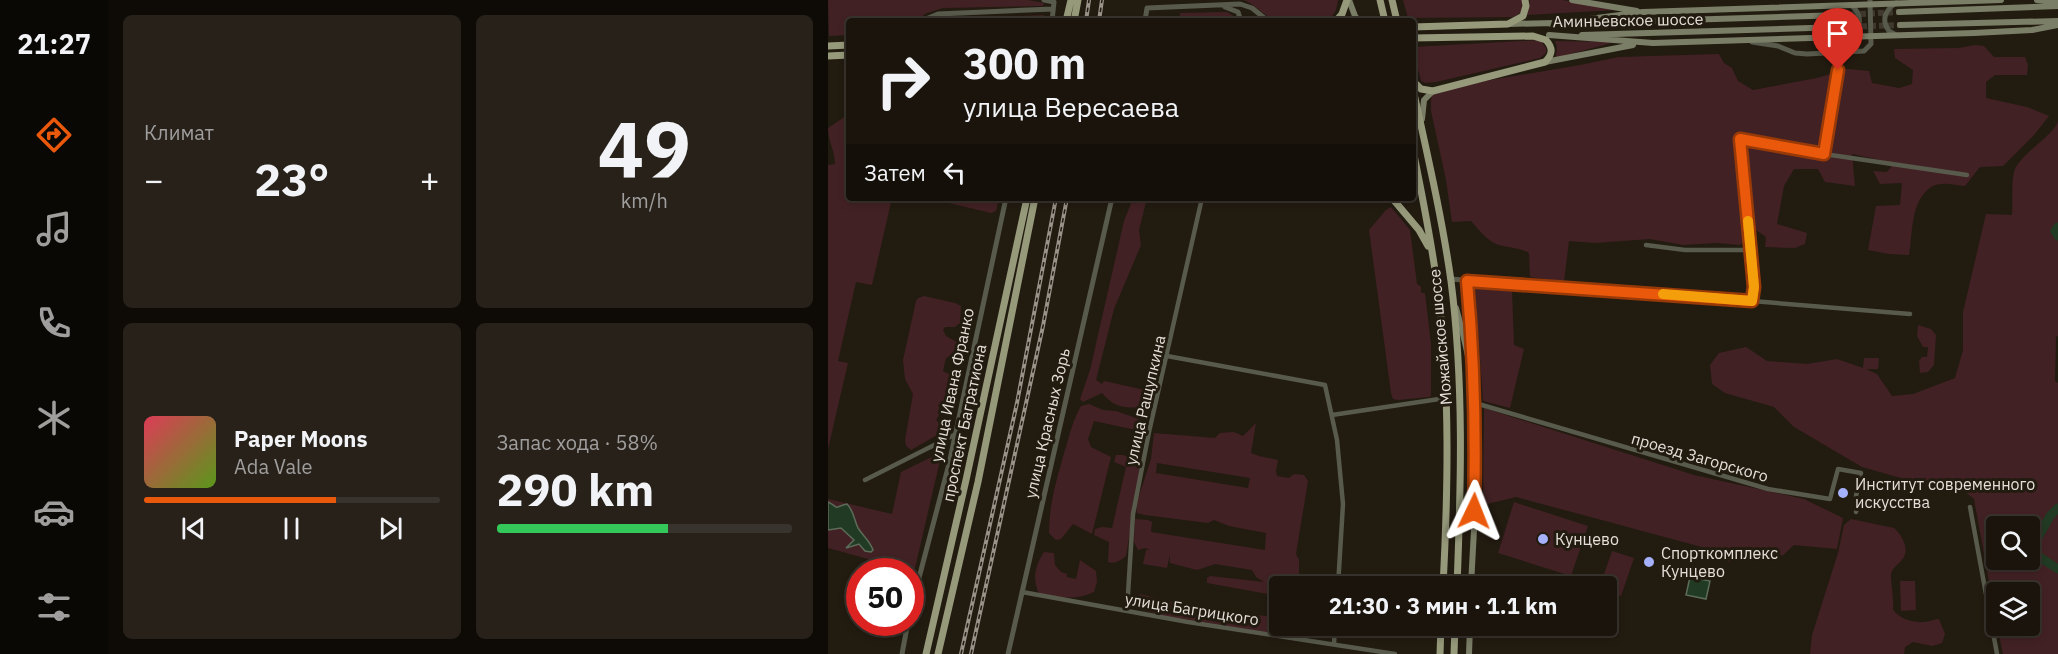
<!DOCTYPE html>
<html lang="ru">
<head>
<meta charset="utf-8">
<style>
	:root { --surface:#1a140c; --page:#27211a; --text:#f1f3f6; --muted:#9f9e9d; --line:#38332d; --accent:#ea580c }
	body { margin:0; font-family:"IBM Plex Sans",sans-serif; background:var(--page); color:var(--text); height:100vh; display:flex; flex-direction:column; font-size:22px; white-space:nowrap }
	* { box-sizing:border-box; margin:0 }
	p { font-size:20px; color:var(--muted) }
	.icon { flex:none; width:33px; height:33px; fill:none; stroke:currentColor; stroke-width:2; stroke-linecap:round; stroke-linejoin:round }
	.map { position:relative; flex:1; overflow:hidden }
	.drawer { display:flex; flex-direction:column; gap:15px; padding:15px; background:#0e0b07; width:720px }
	.drawer>* { flex:none }
	.top-card { position:absolute; left:18px; top:18px; width:570px; height:183px; border-radius:6px; box-shadow:0 3px 9px #0003,0 0 0 2px var(--line); background:#1a140c; color:var(--text); overflow:hidden }
	.fabs { position:absolute; left:1158px; top:516px; display:grid; gap:12px }
	.fabs a { display:grid; place-items:center; width:54px; height:54px; border-radius:6px; background:var(--surface); box-shadow:0 3px 9px #0003,0 0 0 2px var(--line); font-size:30px }
	.speed { position:absolute; left:18px; top:558px; display:flex; gap:12px; font-size:30px; font-weight:700; text-align:center }
	.speed>* { display:grid; place-content:center; width:78px; height:78px; border-radius:50%; background:var(--surface); box-shadow:0 3px 9px #0003,0 0 0 2px var(--line); line-height:1 }
	.speed .limit { border:9px solid #d22; background:#fff; color:#111 }
	.pin { position:absolute; display:grid; place-items:center; width:51px; height:51px; color:#fff; margin:-62px -26px; border-radius:50% 50% 50% 0; rotate:-45deg; box-shadow:0 0 6px #0007 }
	.pin .icon { rotate:45deg }
	.me { position:absolute; width:66px; margin:-33px; rotate:2deg; stroke-linejoin:round; filter:drop-shadow(0 0 4px #0008) }
	.turn { display:flex; align-items:center; gap:21px; height:126px; padding:0 18px; font-size:27px }
	.turn .icon { width:78px; height:78px; stroke-width:2.5 }
	.turn b { display:block; font-size:42px; line-height:51px }
	.then { display:flex; align-items:center; height:57px; padding:0 18px; background:#0003; gap:12px; font-size:22px }
	.big { font-size:45px; font-weight:700; line-height:1.1 }
	.drawer .tile { flex:1; display:flex; flex-direction:column; justify-content:center; gap:9px; min-width:0; padding:0 21px; border-radius:9px; background:var(--page) }
	.drawer .dial { align-items:center; gap:0 }
	.dial b { font-size:78px; line-height:1 }
	.song { display:flex; align-items:center; gap:18px }
	.cover { width:72px; height:72px; border-radius:9px; background:linear-gradient(135deg,hsl(350 70% 55%),hsl(90 70% 35%)) }
	.played { height:6px; border-radius:3px; background:linear-gradient(90deg,var(--accent) 65%,var(--line) 65%) }
	.keys { display:flex; justify-content:space-around; direction:ltr }
	.heat { display:flex; justify-content:space-between; align-items:center; font-size:33px; direction:ltr }
	.charge { height:9px; border-radius:4px; background:linear-gradient(90deg,#34c759 58%,var(--line) 0) }
	.drawer .tiles { flex:1; display:grid; gap:15px; grid-template-columns:repeat(2,1fr) }
	.trip { position:absolute; left:441px; top:576px; width:348px; height:60px; border-radius:6px; background:var(--surface); box-shadow:0 3px 9px #0003,0 0 0 2px var(--line); font-weight:700; line-height:60px; text-align:center }
	main { display:flex; flex:1; min-height:0 }
	.dock { display:flex; flex-direction:column; width:108px; justify-content:space-around; align-items:center; background:#0a0805; color:var(--muted) }
	.dock .icon { width:42px; height:42px }
	.dock .current { color:var(--accent) }
	.dock b { font-size:27px; color:var(--text) }
	.map>svg:first-child { display:block }
	.green { fill:#422124; fill-rule:evenodd }
	.water { fill:#213a23; stroke:#5c6c59; stroke-width:1.5 }
	.lines { fill:none; stroke-linecap:round; stroke-linejoin:round }
	.river { stroke:#213a23; stroke-width:9 }
	.secondary-tunnel { stroke:#3f382e; stroke-width:6; stroke-dasharray:6 3; stroke-linecap:butt }
	.minor { stroke:#585a4b; stroke-width:4.5 }
	.tertiary { stroke:#585a4b; stroke-width:5 }
	.secondary { stroke:#7b7e66; stroke-width:6 }
	.primary { stroke:#96997a; stroke-width:7 }
	.rail-casing { stroke:#989289; stroke-width:4 }
	.rail { stroke:#221b10; stroke-width:1.5; stroke-dasharray:4.5; stroke-linecap:butt }
	.route-casing { stroke:#983908; stroke-width:15 }
	.route { stroke:#ea580c; stroke-width:10 }
	.slow { stroke:#f59e0b; stroke-width:10 }
	.poi-dot { fill:#a5b1fc; stroke:#221b10; stroke-width:2 }
	.labels { text-anchor:middle; dominant-baseline:central; stroke-width:6; stroke-linejoin:round; paint-order:stroke }
	.street-label { font-size:16px; fill:#e4dfd8; stroke:#221b10 }
	.poi-label { font-size:16px; fill:#e4dfd8; stroke:#221b10; text-anchor:start }
</style>
</head>
<body>
<main>
<nav class="dock">
<b>21:27</b>
<svg class="icon current" aria-label="directions" viewBox="0 0 24 24"><path d="M12 3l9 9-9 9-9-9zM9 14v-3h6M13 9l2 2-2 2"/></svg>
<svg class="icon" aria-label="music" viewBox="0 0 24 24"><path d="M9 18V5l10-2v13"/><circle cx="6" cy="18" r="3"/><circle cx="16" cy="16" r="3"/></svg>
<svg class="icon" aria-label="phone" viewBox="0 0 24 24"><path d="M5 4h4l2 5-3 2q2 4 5 5l2-3 5 2v4C11 20 4 13 5 4z"/></svg>
<svg class="icon" aria-label="climate" viewBox="0 0 24 24"><path d="M12 3v18M4 7l16 10M4 17L20 7"/></svg>
<svg class="icon" aria-label="car" viewBox="0 0 24 24"><path d="M5 17H2v-5l4-1 3-4h7l3 4 3 1v5h-3M9 17h6M6 11h13"/><circle cx="7" cy="17" r="2"/><circle cx="17" cy="17" r="2"/></svg>
<svg class="icon" aria-label="filters" viewBox="0 0 24 24"><path d="M4 7h16M4 17h16"/><circle cx="9" cy="7" r="2"/><circle cx="15" cy="17" r="2"/></svg>
</nav>
<section class="drawer">
<div class="tiles">
<div class="tile"><p>Климат</p>
<div class="heat"><a>−</a><b class="big">23°</b><a>+</a></div>
</div>
<div class="tile dial"><b>49</b><p>km/h</p></div>
<div class="tile">
<div class="song"><i class="cover"></i><div><b>Paper Moons</b><p>Ada Vale</p></div></div>
<div class="played"></div>
<div class="keys"><svg class="icon" aria-label="previous" viewBox="0 0 24 24"><path d="M18 5L8 12l10 7zM5 5v14"/></svg><svg class="icon" aria-label="pause" viewBox="0 0 24 24"><path d="M8 5v14M16 5v14"/></svg><svg class="icon" aria-label="next" viewBox="0 0 24 24"><path d="M6 5l10 7-10 7zM19 5v14"/></svg></div>
</div>
<div class="tile"><p>Запас хода · 58%</p><b class="big">290 km</b><div class="charge"></div></div>
</div>
</section>
<div class="map">
<svg width="1230" height="654" viewBox="0 0 1230 654">
	<rect width="100%" height="100%" fill="#221b10"/>
	<path class="green" d="M0 0H200L216 3 215 6 115 8 99 13 87 21H21V35L1 36Z
		M416 0H510C509 6 508 13 503 17 496 22 456 23 447 20 436 16 428 5 416 0Z
		M575 0H694C696 9 694 14 685 17L580 18Z
		M702 0H735L788 10 699 15Z
		M399 12 407 17 408 21H352V13Z
		M216 15 214 21H110L111 20Z
		M712 40 718 48V53L712 58 608 82 597 83 593 81 585 50V47Z
		M727 41 787 42 731 57H728L729 47Z
		M1147 45 1156 46 1166 57H1197L1200 65 1199 75H1167L1158 82V98L1199 107 1221 116 1206 135 1175 166 1152 167 1137 186C1127 185 1112 181 1103 187 1082 202 1085 233 1081 255L1061 254 1040 250 1048 206 1072 205 1074 183 1052 184 1045 171 1059 172 1066 163 1024 154 1027 186 997 182 990 169H966L956 186 949 224 979 233 977 244 967 248 937 247 938 237 928 230 912 245 889 243 855 245 822 239 767 243 741 241 736 282 702 277 701 253C691 247 679 248 668 244 658 239 650 229 643 221L624 222 618 180 603 111V100L605 92 633 85 752 65 791 57 891 54 896 63 904 68 910 81 925 90 989 78 1020 69 1041 71 1044 83 1071 88 1084 84 1085 70 1067 58 1066 49 1131 48Z
		M21 114V198H64L44 285 28 282 10 361 20 363 0 449V165L7 164C7 151 0 141 0 128Z
		M1230 121V336L1228 337 1227 381 1230 383V654H1175L1169 626H1202V592H1168V620L1146 499 1127 484 1119 491 1034 467 966 427 946 407 897 393 884 384 882 365 891 353 918 347 939 361 979 364 1009 359 1035 368 1036 358H1051L1050 369H1038L1049 374 1064 396 1085 394 1127 378 1135 350V312L1158 214 1184 215C1185 202 1183 185 1186 172 1191 154 1226 136 1230 121ZM1168 526H1202V560H1168Z
		M100 198H171L168 211 163 213Z
		M305 198H319L311 230 313 245 286 309 268 380 274 384 276 381 317 390 319 401 311 408C293 407 286 407 274 393L255 402 252 399 262 370 296 221Z
		M563 207 582 230 589 284 593 287V293H597L603 344V396L601 397 570 400 565 399 563 393 541 230 558 210Z
		M647 285 684 290 686 345 696 349 682 408 655 401Z
		M96 296 127 303 133 306 132 323 127 327H117L115 330 118 336 129 342 133 347 130 352 118 358 115 371 124 376 126 379 121 388C126 399 118 401 110 405L113 412 108 420 112 424 111 434 83 450 78 446 77 440 85 394 77 379 75 360 88 301 90 298Z
		M1090 325 1103 329 1108 335 1106 365 1100 372 1092 373 1091 361 1094 357H1099L1100 347H1095L1089 336Z
		M261 404 275 410 288 411 311 419V428L308 430 266 421 260 439 263 447 283 457 264 534 245 524 233 539 228 540 221 533C221 504 229 478 237 450 242 434 244 422 253 406Z
		M656 408 866 475 976 499 1015 518 1009 549 966 545 954 556 948 551 934 548 918 559 900 562 885 550 688 497 655 505Z
		M428 423 423 453 431 456 450 460 448 471 449 476 461 478 466 474 476 475 480 481 468 554 471 560V585L469 586H452L451 596 379 583V578L382 576 436 582 428 577 424 570 387 564 369 570 342 563V555L339 568 315 564 318 550H322L317 548 310 550 306 542 307 519 320 520 324 522 323 532 437 550 438 533 401 526 386 520 380 523 317 515 309 513 308 505 323 459 326 433 387 438 392 433 406 432 415 436ZM329 463 422 478 420 488 328 473Z
		M114 452 84 581 82 572 69 571 58 564 0 548V499L64 514 73 472Z
		M288 455H295L311 461 312 470 298 556C292 561 287 564 280 562L281 542 266 535 267 529 274 527 284 528 298 467 286 462Z
		M686 502 760 526 743 576 670 553Z
		M1023 519 1066 528C1075 536 1083 551 1073 561 1069 566 1063 568 1063 576 1063 587 1066 597 1065 609 1069 618 1086 623 1096 622 1102 622 1105 619 1111 619L1117 634 1114 643 1104 646 1085 642 1077 647 1076 654H982L984 635 1010 553 1016 525Z
		M784 551 806 558 793 596 779 592 778 586H772Z
		M216 552 226 553 227 565 233 572 239 574V577L248 579 252 560 268 571 269 582 266 592C248 601 230 597 211 594 204 578 207 566 216 552Z
		M1072 581H1087L1088 610 1073 611Z
		M312 594 343 602 451 618 452 626H487V630L449 634 332 615 302 606Z"/>
	<path class="water" d="M0 502C15 510 2 508 19 504 26 511 26 520 30 528 35 536 42 541 45 550L43 552 37 551 31 544 18 548 26 540 13 528 0 530Z
		M862 577 882 581 878 599 858 595Z"/>
	<g class="lines">
		<path class="river" d="M1230 227 1227 231 1230 236
			M1230 508 1222 516 1207 543 1210 556 1230 569"/>
		<path class="secondary-tunnel" d="M1014 15 1071 12
			M1015 27 1072 25"/>
		<path class="minor" d="M996 154 1139 175
			M818 245 857 250H922
			M924 301 1082 314
			M339 356 497 385 509 440 515 504 510 586
			M647 403 940 489 1002 499 1010 469 1033 473 1028 496 1030 500 1028 512
			M504 415 618 398
			M37 480 128 434
			M1142 507 1169 654
			M194 592 360 622 567 654
			M299 610 305 514 321 432 374 198
			M506 644 507 626"/>
		<path class="tertiary" d="M216 0 226 2 224 21
			M397 7 410 12 413 21
			M93 21 110 14 225 9
			M317 21 319 8 412 4 424 8 440 21
			M1068 35 1061 31C1053 20 1057 10 1068 3
			M1022 36C1035 29 1034 14 1023 5
			M924 42 950 46 967 53 979 54 1036 51 1043 44 1042 0
			M622 279 924 301 925 287 912 139 996 154 1012 54
			M639 281 646 375
			M82 612 121 464 178 198
			M74 654 80 622
			M180 654 284 198"/>
		<path class="secondary" d="M521 0 527 16 531 21
			M744 0 809 11
			M1209 0 1230 2
			M1071 12 1230 6
			M757 23 1014 15
			M680 24 726 23
			M723 24 815 12 1173 0
			M1072 25 1230 21
			M721 35 825 43 1146 33 1204 30 1230 25
			M754 35 1015 27
			M717 62 805 45
			M594 119 596 100 605 91
			M585 191 589 174
			M628 308C636 336 643 365 646 394 652 457 646 523 643 586
			M641 654 642 626"/>
		<path class="primary" d="M552 0 557 21
			M564 0 569 21
			M238 21 243 0
			M246 21 250 0
			M508 21 514 14 519 0
			M585 27 680 24 695 16 698 6 697 0
			M585 38 705 36 718 40C725 48 725 54 717 62L605 91 593 89 585 81
			M0 46 21 45
			M0 56 21 55
			M585 89C599 153 614 217 623 281 636 383 633 485 629 586
			M585 150C595 199 605 249 611 299 622 394 620 491 615 586
			M564 198 591 230 600 246
			M98 654 138 480 199 198
			M110 654 150 482 207 198
			M612 654 613 626
			M626 654 627 626"/>
		<g class="rail-casing">
			<path id="rail" d="M258 21 261 0
				M271 21 274 0
				M133 654 189 403 228 198
				M143 654 215 326 239 198"/>
		</g>
		<use href="#rail" class="rail"/>
	</g>
	<g class="lines">
		<g class="route-casing">
			<path id="route" d="M646 511C648 434 646 358 639 281L924 301 926 287 912 139 996 154 1010 70"/>
		</g>
		<use href="#route" class="route"/>
		<path class="slow" d="M835 294 924 301 926 287 920 221"/>
	</g>
	<g class="poi-dot">
		<circle cx="1015" cy="493" r="6"/>
		<circle cx="715" cy="539" r="6"/>
		<circle cx="821" cy="562" r="6"/>
	</g>
	<g class="labels">
		<g class="street-label">
			<text transform="translate(800 20) rotate(-1)">Аминьевское шоссе</text>
			<text transform="translate(612 337) rotate(-95)">Можайское шоссе</text>
			<text transform="translate(124 385) rotate(-78)">улица Ивана Франко</text>
			<text transform="translate(317 400) rotate(-77)">улица Ращупкина</text>
			<text transform="translate(136 423) rotate(-78)">проспект Багратиона</text>
			<text transform="translate(219 423) rotate(-77)">улица Красных Зорь</text>
			<text transform="translate(872 457) rotate(16)">проезд Загорского</text>
			<text transform="translate(364 609) rotate(9)">улица Багрицкого</text>
		</g>
		<g class="poi-label">
			<text x="1027" y="484">Институт современного<tspan x="1027" dy="18">искусства</tspan></text>
			<text x="727" y="539">Кунцево</text>
			<text x="833" y="553">Спорткомплекс<tspan x="833" dy="18">Кунцево</tspan></text>
		</g>
	</g>
</svg>
<div class="fabs">
<a><svg class="icon" aria-label="search" viewBox="0 0 24 24"><circle cx="10" cy="10" r="6"/><path d="M15 15l6 6"/></svg></a>
<a><svg class="icon" aria-label="layers" viewBox="0 0 24 24"><path d="M12 4l9 5-9 5-9-5zM3 14l9 5 9-5"/></svg></a>
</div>
<div class="speed"><div class="limit">50</div></div>
<div class="pin" style="left:1010px;top:70px;background:#d93025"><svg class="icon" aria-label="arrive" viewBox="0 0 24 24"><path d="M6 21V4h12l-3 4 3 4H6"/></svg></div>
<svg class="me" style="left:646px;top:511px" viewBox="-20 -20 40 40"><path d="M0-17L14 15 0 8-14 15z" fill="#ea580c" stroke="#fff" stroke-width="4"/></svg>
<div class="trip">21:30 · 3 мин · 1.1 km</div>
<div class="top-card">
<div class="turn"><svg class="icon" aria-label="right" viewBox="0 0 24 24"><path d="M7 20v-9h11M14 6l5 5-5 5"/></svg><div><b>300 m</b>улица Вересаева</div></div>
<div class="then">Затем<svg class="icon" aria-label="left" viewBox="0 0 24 24"><path d="M17 20v-9H6M10 6l-5 5 5 5"/></svg></div>
</div>
</div>
</main>
</body>
</html>
